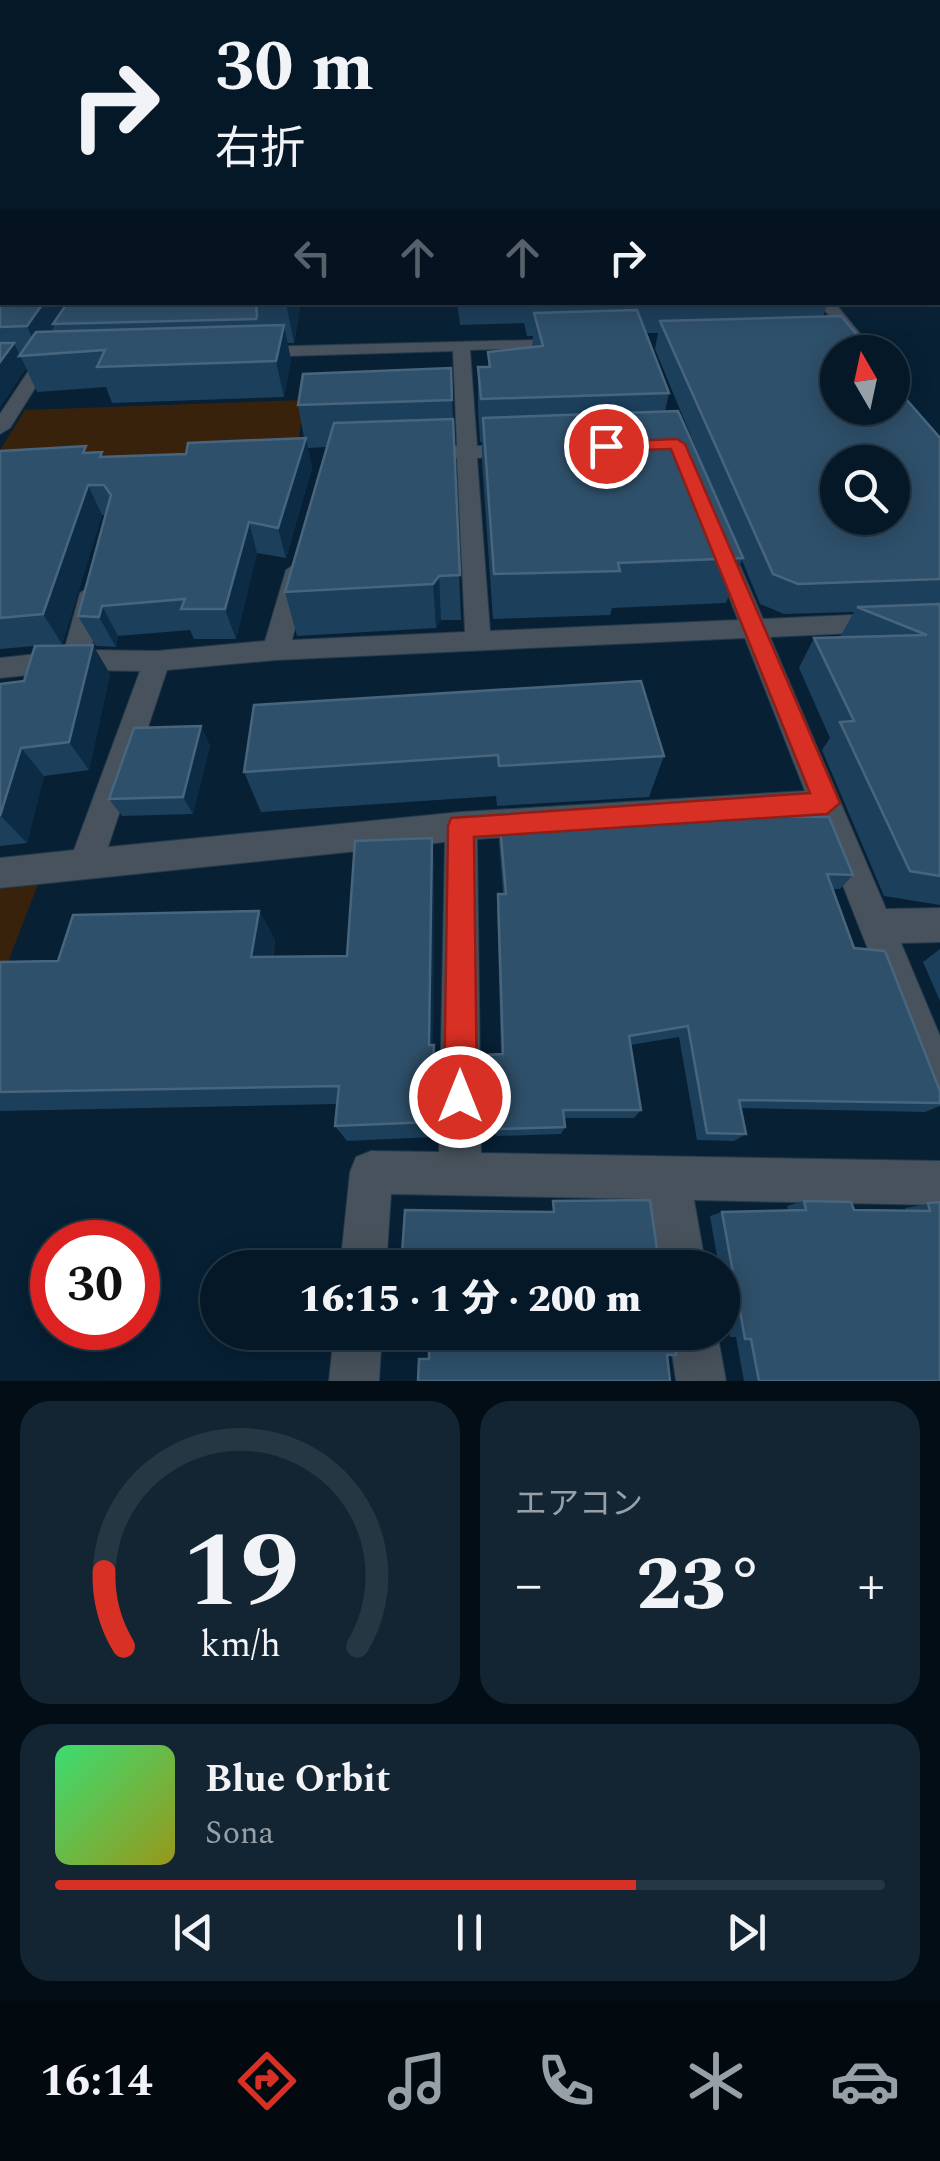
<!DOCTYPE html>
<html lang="ja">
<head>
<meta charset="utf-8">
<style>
	:root { --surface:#051827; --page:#132533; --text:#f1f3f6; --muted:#97a0a7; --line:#263744; --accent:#d93025 }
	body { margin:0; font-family:Spectral,"Noto Sans JP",serif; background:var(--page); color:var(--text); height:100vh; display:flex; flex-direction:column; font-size:38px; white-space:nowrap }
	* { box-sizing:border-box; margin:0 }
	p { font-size:32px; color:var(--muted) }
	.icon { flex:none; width:55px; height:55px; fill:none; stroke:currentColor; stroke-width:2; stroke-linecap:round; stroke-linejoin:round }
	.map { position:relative; height:1381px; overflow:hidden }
	.drawer { display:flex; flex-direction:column; gap:20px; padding:20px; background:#030d15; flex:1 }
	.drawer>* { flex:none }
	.guide { position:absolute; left:0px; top:0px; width:940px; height:305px; box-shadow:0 5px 25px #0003,0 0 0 2px var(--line); background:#051827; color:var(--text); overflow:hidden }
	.needle { width:65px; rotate:351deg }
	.controls { position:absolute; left:820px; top:335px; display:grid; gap:20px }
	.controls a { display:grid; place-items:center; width:90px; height:90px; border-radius:50%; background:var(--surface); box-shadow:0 5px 25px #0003,0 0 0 2px var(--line); font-size:50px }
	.speed { position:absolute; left:30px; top:1220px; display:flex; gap:20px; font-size:50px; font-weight:700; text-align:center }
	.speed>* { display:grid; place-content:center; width:130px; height:130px; border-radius:50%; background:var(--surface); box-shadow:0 5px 25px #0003,0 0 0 2px var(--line); line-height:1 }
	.speed .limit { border:15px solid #d22; background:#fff; color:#111 }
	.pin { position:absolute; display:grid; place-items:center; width:85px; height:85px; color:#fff; margin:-42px; border:5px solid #fff; border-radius:50%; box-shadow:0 2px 10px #0007 }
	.me { position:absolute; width:110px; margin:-55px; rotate:0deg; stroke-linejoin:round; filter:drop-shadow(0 0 8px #0008) }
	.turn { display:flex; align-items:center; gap:35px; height:210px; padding:0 50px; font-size:45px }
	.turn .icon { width:130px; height:130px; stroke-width:2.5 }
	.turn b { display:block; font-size:70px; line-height:85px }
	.lanes { display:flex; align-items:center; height:95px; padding:0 50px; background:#0003; justify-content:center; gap:50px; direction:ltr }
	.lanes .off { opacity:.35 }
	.big { font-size:75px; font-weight:800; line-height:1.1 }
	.drawer .tile { flex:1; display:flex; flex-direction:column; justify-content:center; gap:15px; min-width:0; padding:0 35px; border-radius:30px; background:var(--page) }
	.drawer .dial { align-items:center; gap:0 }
	.dial svg { height:260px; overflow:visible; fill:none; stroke:var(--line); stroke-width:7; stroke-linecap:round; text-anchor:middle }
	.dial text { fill:var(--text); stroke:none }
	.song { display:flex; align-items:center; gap:30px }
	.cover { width:120px; height:120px; border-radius:15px; background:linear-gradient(135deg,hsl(140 70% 55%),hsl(60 70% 35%)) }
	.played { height:10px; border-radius:5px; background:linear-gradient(90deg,var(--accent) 70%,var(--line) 70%) }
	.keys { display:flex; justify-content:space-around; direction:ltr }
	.heat { display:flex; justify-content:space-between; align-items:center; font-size:55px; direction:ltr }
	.drawer .tiles { flex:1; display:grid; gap:20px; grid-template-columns:1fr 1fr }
	.tile:last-child { grid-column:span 2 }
	.trip { position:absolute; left:200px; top:1250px; width:540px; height:100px; border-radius:50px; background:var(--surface); box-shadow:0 5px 25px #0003,0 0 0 2px var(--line); font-weight:800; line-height:100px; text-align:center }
	.tab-bar { display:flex; height:160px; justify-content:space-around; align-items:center; background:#020a10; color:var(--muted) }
	.tab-bar .icon { width:70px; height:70px }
	.tab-bar .on { color:var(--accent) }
	.tab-bar b { font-size:45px; color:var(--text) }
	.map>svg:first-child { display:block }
	.green { fill:#39220b }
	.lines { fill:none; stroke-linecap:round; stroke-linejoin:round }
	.minor-casing { stroke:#233a4d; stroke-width:2 }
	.tertiary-casing { stroke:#233a4d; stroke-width:2 }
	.minor { fill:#47525c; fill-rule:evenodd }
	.tertiary { fill:#47525c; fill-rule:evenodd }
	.wall { fill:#1c3f5b; fill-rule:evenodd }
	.shaded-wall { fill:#0c2b45 }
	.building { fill:#2f506a; stroke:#48657e; stroke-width:2.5; fill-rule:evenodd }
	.route { fill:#d93025; stroke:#8d1f18; stroke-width:2.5 }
</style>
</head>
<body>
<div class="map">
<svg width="940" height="1381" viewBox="0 0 940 1381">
	<rect width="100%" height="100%" fill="#072034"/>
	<path class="green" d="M304 400 297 451 7 462 0 458V450L25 410Z
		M38 884 0 983V889Z"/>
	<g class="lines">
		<g class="minor-casing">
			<path id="minor" d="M74 302H89L10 428 0 434V414Z
				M574 339 576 342 568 347 470 350 477 446 518 444 528 450 518 456 477 458 490 631 738 620 709 545 720 538 731 545 763 619 940 611V629L770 637 886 909 940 908V942L901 943 940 1036V1103L926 1097 816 817 477 839 481 1153 940 1161V1205L694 1200 706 1268H660L650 1199 391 1194 386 1268H340L350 1172 356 1157 371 1151 439 1152 445 842 0 888V858L74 850 140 671 75 670 0 678V658L64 651 80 593 92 585 104 593 91 650 157 651 265 641 286 570 298 562 310 570 292 640 465 632 457 458 416 460 406 454 416 448 457 446 453 351 251 357 243 352 251 347ZM745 638 805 791 461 812 108 847 167 670 276 660Z
				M334 1332H382L379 1381H329Z
				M669 1332H717L726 1381H676Z"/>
		</g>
		<g class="tertiary-casing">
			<path id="tertiary" d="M818 302H834L875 352H859Z"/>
		</g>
		<use href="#minor" class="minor"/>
		<use href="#tertiary" class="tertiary"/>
	</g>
	<path class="wall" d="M938 141H940V264L938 262Z
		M0 214 2 302H301L294 343H287L291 360 284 397 112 403 106 387 37 392 26 368 0 407Z
		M457 302H828L823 317 862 341 861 346 940 438V905L884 896 822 750 830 738 799 668 814 638 840 637 854 612 784 614 760 604 742 560 726 603 612 608 610 615 493 619 482 462V442H480L478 409V367H488V352L532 347 533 336H527L524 323 460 325ZM646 333H658L655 349 718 502 665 411 669 393Z
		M451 368 461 620H441L436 628 297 636 285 592 327 447 308 448 312 468 286 558 257 553 236 639H194L190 630 118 636 116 647 96 646 78 616 106 515H102L62 644 36 646 110 674 89 770 44 776 27 843 0 846V684L24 681 35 646 0 649V451L89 452 104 457 186 454 304 438 298 405Z
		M641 681 664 756 649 797 497 806 496 796 261 812 244 772Z
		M210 745 193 814 122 816 109 799Z
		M500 826 853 875 840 889H833L854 948 940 1091V1106L925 1112 740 1108 746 1134 734 1141 697 1140 679 1037 630 1045 641 1110 634 1118H564L565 1127 561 1134 497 1136 484 1126V1065L501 1055 497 908 498 894H503L499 841Z
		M432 838 434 870 433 1045 437 1066 433 1137 347 1141 335 1126 337 1104 0 1111V962L58 961 259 911 275 940 273 957 347 956Z
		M940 949V1001L923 962Z
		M804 1201 854 1210H906L905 1208 940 1202V1381H744L736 1337H730L722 1291V1268H719L710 1216 722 1212 788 1210 787 1206Z"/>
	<path class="shaded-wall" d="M1 151 2 178 0 181V152Z
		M44 302H71L53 324 54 327 38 350 27 326Z
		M286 302H301L294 343 286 303Z
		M284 325 291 360 284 397 276 361Z
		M14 343 26 368 0 407V362Z
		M306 438 312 468 286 558 278 528Z
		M88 485 102 515 62 644 43 614Z
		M249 522 257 553 236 639 225 609Z
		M439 576 441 620 436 628 433 584Z
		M102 606 118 636 116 647 99 617Z
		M93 645 110 674 89 770 69 742Z
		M201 726 210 745 193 814 183 797Z
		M21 748 44 776 27 843 1 816Z
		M432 838 434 870 433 1064 434 1045 437 1066 433 1137 429 1122Z
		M259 911 275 940 268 984 251 957Z"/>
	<path class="building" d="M938 141H940V222L938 220Z
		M0 214H2V302H44L27 326 0 327Z
		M68 302H256L257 316 256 319 53 324Z
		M529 302H621L529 305Z
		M637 310 669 393 481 399 478 367H490L488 352 543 346 534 313Z
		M841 316 862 341 857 342 866 352H838V408H892V383L940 438V579L798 584 773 574 660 321ZM838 462H892V518H838Z
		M284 325 276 361 97 367 105 350 19 356 36 332Z
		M0 343H14L0 362Z
		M451 368 452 400 298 405 303 374Z
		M678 411 743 558 618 563 620 571 494 574 483 418Z
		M453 419 460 575 439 576 433 584 285 592 334 423Z
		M306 438 278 528 249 522 225 609H181L185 599 102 606 99 617 78 616 111 495 104 485H88L43 614 0 618V451L86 446 83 453 102 452 100 457 186 454 188 443Z
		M940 604V876L910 871 840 722 854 721 814 638 927 635 857 607Z
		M93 645 69 742 21 748 0 816V684L24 681 35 646Z
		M641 681 664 756 499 766 498 755 244 772 254 705Z
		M201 726 183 797 109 799 134 728Z
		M732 816 829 817 853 875 827 874 854 948 885 951 940 1091V1103L739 1100 746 1134 707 1133 688 1026 629 1036 641 1110H563L565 1127 498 1129 485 1119 484 1055 503 1054 498 894H506L500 826Z
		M432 838 429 1045H434L429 1122 335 1126 339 1086 0 1092V962L58 961 73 915 259 911 251 957 347 956 355 841Z
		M650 1200 658 1257H664L665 1268H401L405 1210 554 1212 553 1201Z
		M804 1201 851 1202 854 1210 930 1211 928 1203 940 1202V1381H759L751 1339H745L722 1212 806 1210Z
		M429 1332H674L676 1355H667L670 1381H418L419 1359H429Z"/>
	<linearGradient id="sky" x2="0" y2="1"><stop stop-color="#04121d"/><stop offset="0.42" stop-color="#2b425c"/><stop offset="1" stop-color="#2b425c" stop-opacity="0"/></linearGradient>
	<rect width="940" height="334" fill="url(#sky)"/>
	<path class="route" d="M677 439 685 444 840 803 827 814 474 837 477 1097 472 1109 460 1113 448 1109 444 1097 448 826 451 818 810 793 671 449 606 451 598 446 606 442Z"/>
</svg>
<div class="controls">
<a><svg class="needle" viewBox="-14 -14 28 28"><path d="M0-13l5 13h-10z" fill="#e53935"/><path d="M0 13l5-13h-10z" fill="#97a0a7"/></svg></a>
<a><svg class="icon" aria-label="search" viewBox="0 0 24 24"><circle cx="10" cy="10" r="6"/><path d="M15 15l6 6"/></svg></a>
</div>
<div class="speed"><div class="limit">30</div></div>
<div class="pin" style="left:606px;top:446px;background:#d93025"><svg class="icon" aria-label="arrive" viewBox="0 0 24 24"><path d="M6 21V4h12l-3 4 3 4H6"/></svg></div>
<svg class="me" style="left:460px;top:1097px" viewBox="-20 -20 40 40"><circle r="17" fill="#d93025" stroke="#fff" stroke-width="3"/><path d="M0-11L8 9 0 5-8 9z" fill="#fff"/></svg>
<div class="trip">16:15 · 1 分 · 200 m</div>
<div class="guide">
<div class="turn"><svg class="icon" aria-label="right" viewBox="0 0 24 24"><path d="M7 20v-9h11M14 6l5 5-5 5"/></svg><div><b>30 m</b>右折</div></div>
<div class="lanes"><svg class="icon off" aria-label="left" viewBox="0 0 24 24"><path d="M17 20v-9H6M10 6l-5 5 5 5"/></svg><svg class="icon off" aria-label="ahead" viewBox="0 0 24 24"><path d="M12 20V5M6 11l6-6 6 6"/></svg><svg class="icon off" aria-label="ahead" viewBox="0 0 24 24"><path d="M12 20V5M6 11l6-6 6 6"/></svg><svg class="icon" aria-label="right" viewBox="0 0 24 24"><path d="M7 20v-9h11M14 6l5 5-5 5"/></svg></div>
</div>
</div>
<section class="drawer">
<div class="tiles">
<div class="tile dial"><svg viewBox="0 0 100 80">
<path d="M14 69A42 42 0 1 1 86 69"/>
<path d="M14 69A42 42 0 0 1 8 46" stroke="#d93025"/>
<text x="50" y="56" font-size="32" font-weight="700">19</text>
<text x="50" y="72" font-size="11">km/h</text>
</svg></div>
<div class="tile"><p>エアコン</p>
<div class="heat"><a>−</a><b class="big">23°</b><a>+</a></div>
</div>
<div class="tile">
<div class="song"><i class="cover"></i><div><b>Blue Orbit</b><p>Sona</p></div></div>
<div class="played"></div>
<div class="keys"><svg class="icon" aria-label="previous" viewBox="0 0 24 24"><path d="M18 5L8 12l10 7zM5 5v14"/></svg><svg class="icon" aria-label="pause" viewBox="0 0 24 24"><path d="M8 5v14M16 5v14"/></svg><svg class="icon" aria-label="next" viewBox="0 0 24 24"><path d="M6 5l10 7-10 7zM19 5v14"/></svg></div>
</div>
</div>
</section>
<nav class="tab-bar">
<b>16:14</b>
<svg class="icon on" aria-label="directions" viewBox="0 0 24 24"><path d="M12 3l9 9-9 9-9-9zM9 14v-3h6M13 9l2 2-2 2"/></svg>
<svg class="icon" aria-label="music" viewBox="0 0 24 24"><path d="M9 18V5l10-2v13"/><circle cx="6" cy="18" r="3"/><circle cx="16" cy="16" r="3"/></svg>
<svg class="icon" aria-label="phone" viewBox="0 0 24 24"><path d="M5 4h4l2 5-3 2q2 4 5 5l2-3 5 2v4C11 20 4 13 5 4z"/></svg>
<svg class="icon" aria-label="climate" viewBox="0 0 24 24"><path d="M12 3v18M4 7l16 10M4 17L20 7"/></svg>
<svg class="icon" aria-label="car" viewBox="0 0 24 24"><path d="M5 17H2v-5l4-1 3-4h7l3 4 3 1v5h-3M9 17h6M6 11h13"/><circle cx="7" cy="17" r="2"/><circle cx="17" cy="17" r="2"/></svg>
</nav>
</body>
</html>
